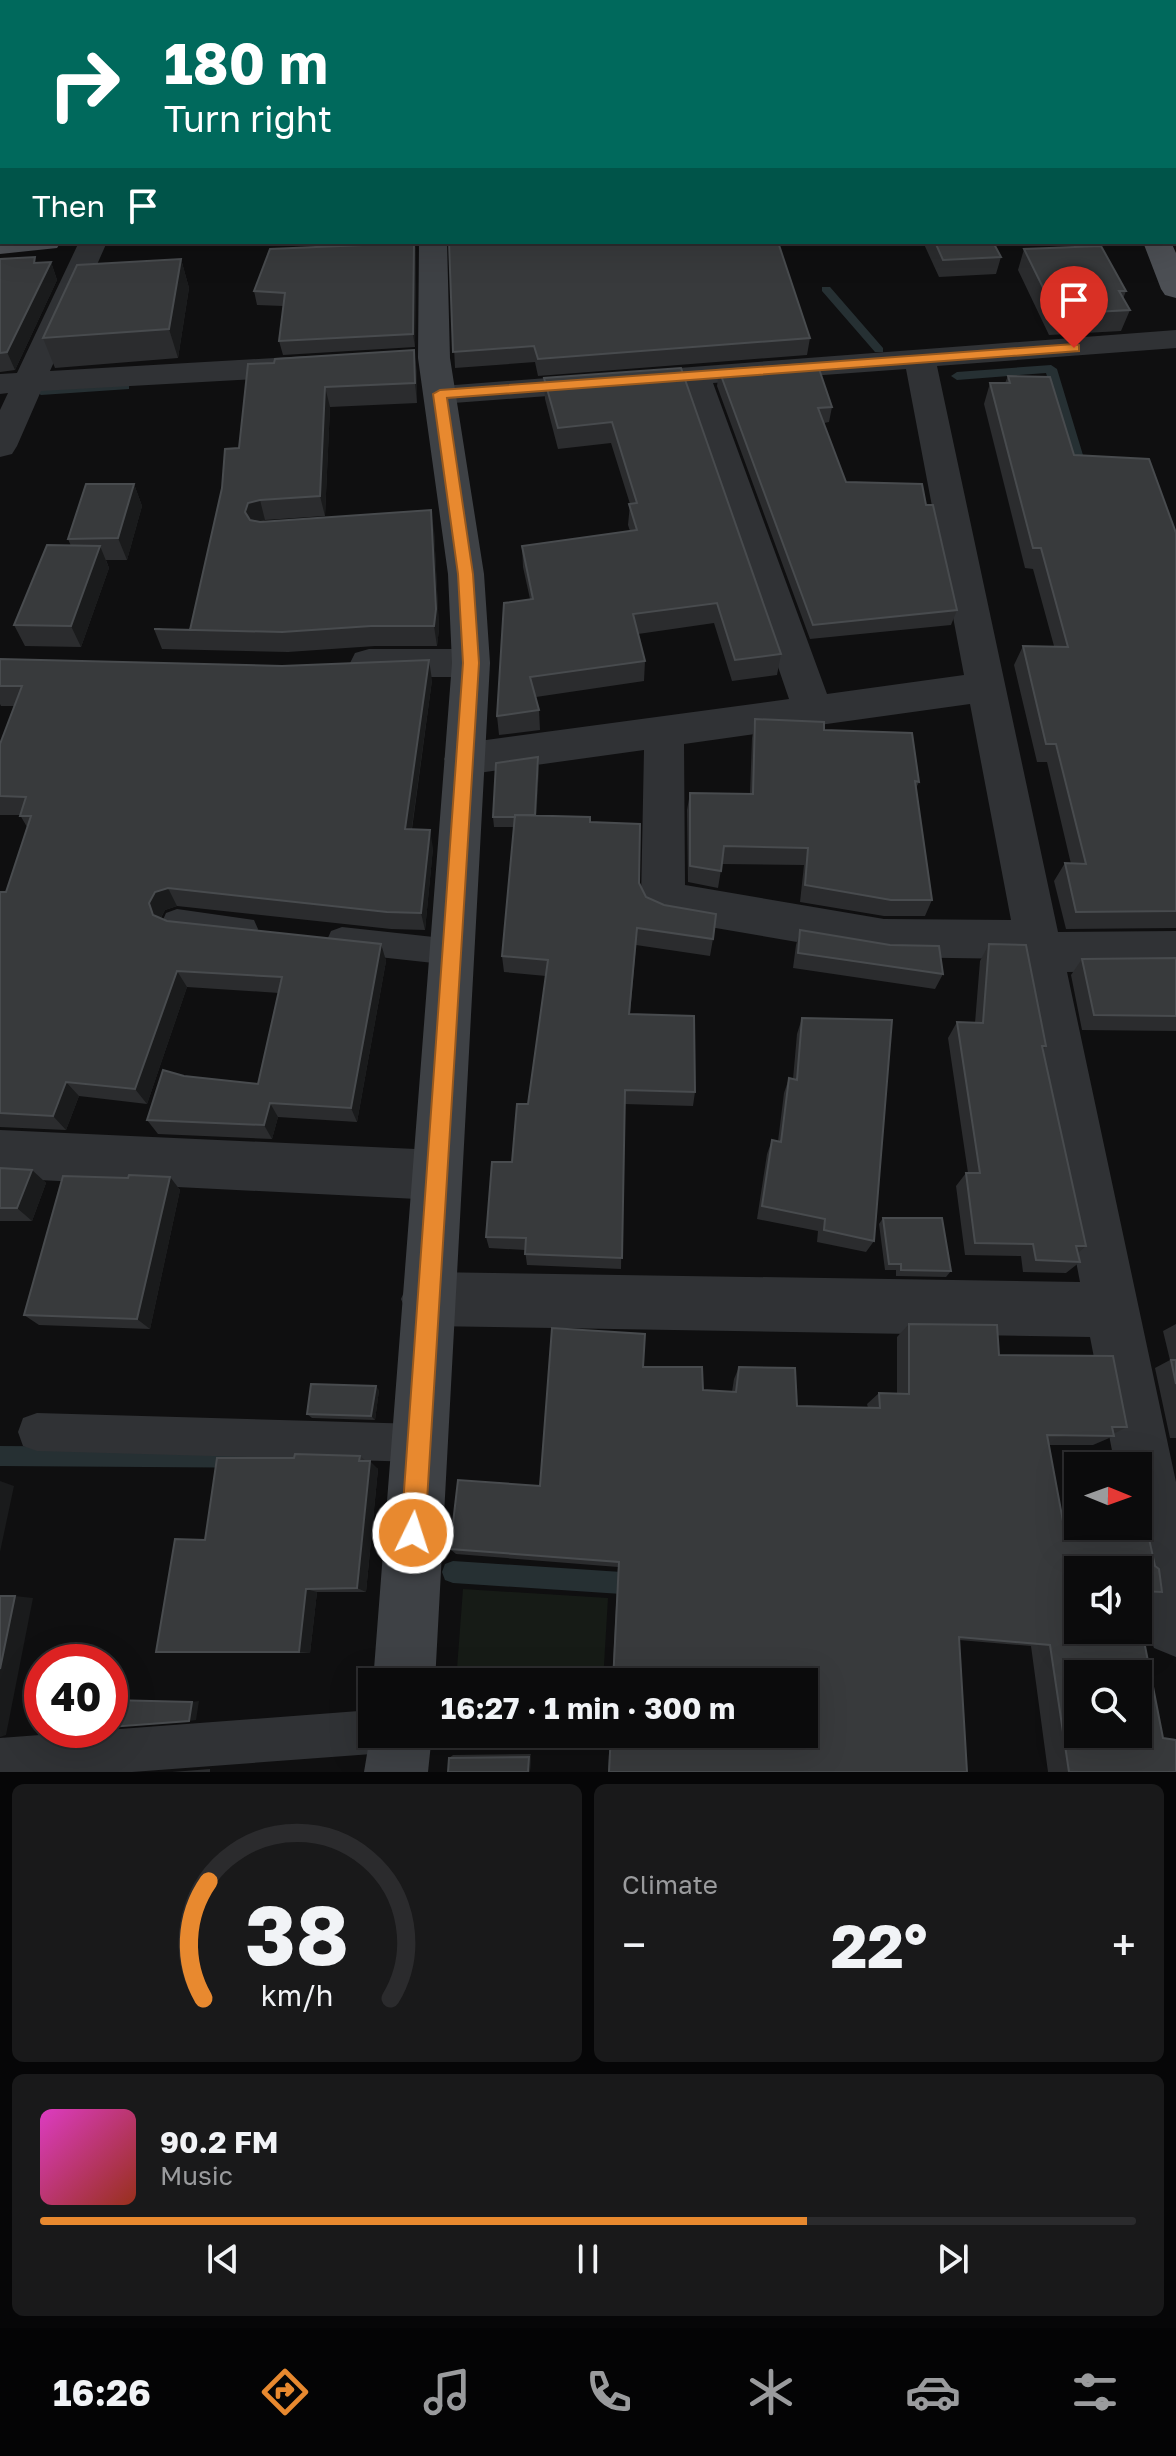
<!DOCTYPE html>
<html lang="en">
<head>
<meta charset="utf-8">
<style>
	:root { --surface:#0b0b0c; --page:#19191a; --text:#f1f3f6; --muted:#9a9b9d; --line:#2b2b2d; --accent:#e8892f }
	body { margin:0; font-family:"Golos Text",sans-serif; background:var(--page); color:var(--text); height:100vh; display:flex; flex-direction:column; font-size:30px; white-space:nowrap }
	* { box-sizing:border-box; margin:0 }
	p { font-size:26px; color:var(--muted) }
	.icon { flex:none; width:44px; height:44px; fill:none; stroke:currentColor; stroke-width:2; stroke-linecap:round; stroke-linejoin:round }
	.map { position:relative; height:1772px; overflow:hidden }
	.drawer { display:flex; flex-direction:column; gap:12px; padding:12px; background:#060607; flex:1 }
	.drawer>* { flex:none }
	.hud { position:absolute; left:0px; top:0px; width:1176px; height:244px; box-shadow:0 8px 32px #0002,0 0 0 2px var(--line); background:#00695c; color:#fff; overflow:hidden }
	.needle { width:52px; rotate:91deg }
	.buttons { position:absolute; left:1064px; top:1452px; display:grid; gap:16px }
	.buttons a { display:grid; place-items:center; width:88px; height:88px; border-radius:0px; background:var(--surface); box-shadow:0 8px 32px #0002,0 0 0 2px var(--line); font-size:40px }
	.speed { position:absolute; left:24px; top:1644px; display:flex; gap:16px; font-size:40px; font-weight:700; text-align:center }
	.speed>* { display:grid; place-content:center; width:104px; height:104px; border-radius:50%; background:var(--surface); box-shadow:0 8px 32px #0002,0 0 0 2px var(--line); line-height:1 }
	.speed .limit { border:12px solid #d22; background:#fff; color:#111 }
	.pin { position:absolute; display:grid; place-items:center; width:68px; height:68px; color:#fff; margin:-82px -34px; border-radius:50% 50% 50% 0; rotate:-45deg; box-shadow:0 0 8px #0007 }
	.pin .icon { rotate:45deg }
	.me { position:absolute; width:88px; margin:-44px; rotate:4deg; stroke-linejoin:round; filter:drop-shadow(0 0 6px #0008) }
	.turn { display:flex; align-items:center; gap:28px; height:168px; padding:0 32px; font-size:36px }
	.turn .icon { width:104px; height:104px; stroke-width:2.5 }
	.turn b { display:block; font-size:56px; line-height:68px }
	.then { display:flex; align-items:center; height:76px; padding:0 32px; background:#0003; gap:16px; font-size:30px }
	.big { font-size:60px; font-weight:700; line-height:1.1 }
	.drawer .widget { flex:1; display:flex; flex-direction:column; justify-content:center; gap:12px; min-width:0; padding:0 28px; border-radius:12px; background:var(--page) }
	.drawer .dial { align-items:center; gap:0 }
	.dial svg { height:208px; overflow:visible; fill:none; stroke:var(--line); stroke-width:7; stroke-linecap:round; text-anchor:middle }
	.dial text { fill:var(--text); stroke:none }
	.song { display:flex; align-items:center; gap:24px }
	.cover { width:96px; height:96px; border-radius:12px; background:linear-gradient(135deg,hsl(310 70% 55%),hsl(10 70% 35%)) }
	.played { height:8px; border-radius:4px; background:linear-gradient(90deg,var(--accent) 70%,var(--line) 70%) }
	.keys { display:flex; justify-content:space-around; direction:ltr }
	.heat { display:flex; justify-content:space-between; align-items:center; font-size:44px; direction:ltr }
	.drawer .tiles { flex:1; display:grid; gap:12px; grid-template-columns:1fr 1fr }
	.widget:last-child { grid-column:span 2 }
	.trip { position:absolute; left:358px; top:1668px; width:460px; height:80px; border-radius:0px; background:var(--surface); box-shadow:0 8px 32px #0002,0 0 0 2px var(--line); font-weight:700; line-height:80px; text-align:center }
	.menu { display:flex; height:128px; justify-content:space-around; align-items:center; background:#040405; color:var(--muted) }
	.menu .icon { width:56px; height:56px }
	.menu .active { color:var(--accent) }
	.menu b { font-size:36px; color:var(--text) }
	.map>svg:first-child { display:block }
	.green { fill:#161b16 }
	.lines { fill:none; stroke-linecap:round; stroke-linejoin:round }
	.stream { fill:#263033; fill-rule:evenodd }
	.lane { fill:#303235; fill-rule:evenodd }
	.street { fill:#303235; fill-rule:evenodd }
	.secondary { fill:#3e4145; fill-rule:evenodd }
	.primary { fill:#4c4f54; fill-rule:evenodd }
	.wall { fill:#2b2c2e; fill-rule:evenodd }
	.shaded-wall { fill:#1a1b1c }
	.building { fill:#383a3c; stroke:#484b4e; stroke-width:2; fill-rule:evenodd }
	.route { fill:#e8892f; stroke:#97591f; stroke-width:2 }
</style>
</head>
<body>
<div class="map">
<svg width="1176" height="1772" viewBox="0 0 1176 1772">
	<rect width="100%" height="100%" fill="#0f0f10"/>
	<path class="green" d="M463 1589 608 1598 603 1682H456Z
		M452 1734H600L599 1750 451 1748Z"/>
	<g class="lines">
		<path class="stream" d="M822 287H830L883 348V352H875L822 291Z
			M1051 365 1057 369 1089 475 1087 478 1083 479 1077 475 1046 373 957 380 951 376 957 372Z
			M125 382 129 383V389L41 395 35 391 41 387Z
			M0 1446 303 1448 310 1451 313 1458 310 1465 303 1468 0 1466Z
			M453 1561 637 1573 645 1576 648 1584 645 1592 637 1595 453 1583 445 1580 442 1572 445 1564Z"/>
		<path class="lane" d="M177 909 254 920 258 929 254 938C231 947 189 939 166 931L162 922 166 913Z
			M342 927 452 939 463 942 468 952 463 962 452 965 342 953 331 949 327 940 331 931Z
			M37 1413 419 1424 433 1429 438 1443 433 1457 419 1462 37 1451 23 1446 18 1432 23 1418Z
			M372 1710V1734H393L387 1747 372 1754 132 1772H0V1738Z"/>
		<path class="street" d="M79 242H107L50 371 308 356 319 359 324 366 319 373 308 376 41 391 17 446 12 454 0 457V410L8 393 0 394V374L17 373Z
			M1176 330V348L937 366 1058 932 1176 931V971L1067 972 1176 1482V1657L1154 1648 1145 1626 1138 1570H1135L1126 1526H1138V1466H1115L1090 1337 428 1326 409 1318 401 1299 409 1280 428 1272 1080 1282 1018 959 884 957 663 919 647 913 641 900 644 750 464 775 450 770 444 759 450 748 464 743 789 699 682 386 440 404 429 401 424 394 429 387ZM906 369 964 675 827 694 713 383ZM970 704 1011 920 884 919 685 885 684 744Z
			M369 649H471L485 653 490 663 485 673 471 677H369L355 673 350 663 355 653Z
			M0 1130 437 1150 455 1158 462 1175 455 1192 437 1200 0 1178Z"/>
		<path class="secondary" d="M1032 0H1056V2H1032Z
			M419 242H447L450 358 484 574 490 663 435 1682H373L452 663 448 574 418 358Z
			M372 1724V1734H432L428 1772H364Z"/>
		<path class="primary" d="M1174 176H1176V192H1174Z
			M0 236 2 242H61L57 248 0 254Z
			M1143 242H1171L1176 253V298L1165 295 1161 289Z"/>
	</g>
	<path class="wall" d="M0 0H185L184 2H2V200H0Z
		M1092 0H1176V138H1174V2H1093Z
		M449 242 810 338 807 355 538 376 535 362 455 368Z
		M923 242H993L1001 257 996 274 939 277Z
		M416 248 415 347 283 355 279 341 283 306 257 305 254 291Z
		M1024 249 1126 291 1123 299 1130 310 1121 331 1049 335 1018 270Z
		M0 259 37 263 51 262 57 280 15 370 0 372Z
		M181 259 189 288 178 358 55 368 43 338Z
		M248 364 417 371V403L330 407 325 516 265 520 260 522 434 530 439 629 437 646H375L288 652 162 649 154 629 190 630 239 448Z
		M681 368 781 654 777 675 732 681 714 623 638 634 645 661 644 681 536 697 539 710 540 730 499 735 497 716 530 599 523 567 522 546 630 531 628 525 630 504 611 443 558 449 545 399 544 378Z
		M719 370 832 407 829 422 824 423 846 482 926 505 957 610 951 625 810 639 717 386Z
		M1008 376 1074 455 1176 533V928L1066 929 1054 881 1065 863 1071 864 1047 762H1037L1014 665 1023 646H1054L1033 569 1025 568 984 404 990 383H1005Z
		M134 484 142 506 127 560H106L109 568 81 647 25 646 14 625 71 546 68 539Z
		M0 659 432 680 412 829 433 848 425 930 391 929 177 906 165 910 161 918 167 921 381 944 386 961 357 1122 278 1117 272 1139 158 1134 147 1120 184 1076 258 1084 279 993 187 987 147 1104 79 1096 66 1130 0 1127V892H6L27 827 20 815H0V744L15 706H1L0 704Z
		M755 719 824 730 919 782 916 788 932 900 925 916H884L800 902 804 865 722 864 718 888 688 882 687 810 690 793 750 794 752 738Z
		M539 768 536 815 590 822 639 883 646 897 713 939 710 956 636 945 630 1014 695 1092 693 1106 624 1104 621 1269 527 1265 525 1250 489 1248 486 1237 512 1162 528 1104 546 976 504 972 502 956 514 827H494L493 817Z
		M800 930 943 974 935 989 793 968 796 945Z
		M989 944 1046 1046 1043 1051 1086 1246 1078 1253 1080 1262 1066 1273 1023 1272 1021 1256 965 1255 956 1186 966 1173H968L948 1038 957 1022 975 1023 980 961Z
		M1176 958V1031L1082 1030 1071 975 1082 959Z
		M802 1018 874 1241 866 1252 817 1242 818 1231 757 1219 767 1154 772 1140 778 1141 784 1093 789 1078 793 1079 797 1034Z
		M0 1168 32 1170 46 1183 32 1221H0Z
		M170 1177 180 1190 150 1329 39 1325 24 1315 128 1178Z
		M883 1218 951 1271 946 1277 896 1276V1270H885L879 1224Z
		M909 1324 997 1325 999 1355 1113 1356 1127 1427 1113 1434 1114 1436 1093 1445H1049L1065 1532 1148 1534 1155 1566 1159 1569 1162 1592 1138 1595V1570H1078V1630H1138V1610L1163 1738 1176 1739V1772H1048L1031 1646 959 1640 967 1772H608L610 1734H804V1682H612L618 1567 456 1554 450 1549 458 1480 540 1486 552 1328 645 1334 643 1367H702L703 1390 732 1392 734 1379 739 1367 795 1368 797 1406 868 1408 867 1404 879 1393 897 1394V1337ZM1078 1674H1138V1734H1078Z
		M1176 1324V1438H1170L1155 1368 1170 1360 1163 1331Z
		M379 1390 375 1420 312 1418 307 1414Z
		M360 1456 366 1461 378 1469 366 1592H317L310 1653 156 1652 205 1540 294 1458Z
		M531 1754 530 1772 449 1758 453 1755Z
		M210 1769V1772H172Z"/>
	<path class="shaded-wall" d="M173 0H185L184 2H172Z
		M414 242 416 248 415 347 413 334Z
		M181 259 189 288 178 358 169 329Z
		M51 262 57 280 15 370 7 352Z
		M414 350 417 371V403L415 383Z
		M325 387 330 407 325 516 320 496Z
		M134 484 142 506 127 560 118 538Z
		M260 500 265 520 254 524 251 532 245 512 248 503Z
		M431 510 434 530 439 629 437 646 434 626Z
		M100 546 109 568 81 647 71 626Z
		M429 660 432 680 409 848 405 829Z
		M538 757 539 768 536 827 535 818Z
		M430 830 433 848 425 930 421 913Z
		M168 888 177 906 165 910 159 921 153 915 149 903 155 892Z
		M381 944 386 961 357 1122 351 1108Z
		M177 971 187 987 147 1104 135 1089Z
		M66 1082 79 1096 66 1130 53 1116Z
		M270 1103 278 1117 272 1139 264 1125Z
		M32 1170 46 1183 32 1221 17 1208Z
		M170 1177 180 1190 150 1329 137 1319Z
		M376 1386 379 1390 375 1420 371 1416Z
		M370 1461 378 1469 366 1592 357 1588Z
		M0 1481 14 1486 0 1552Z
		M306 1589 317 1592 310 1653 299 1652Z
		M15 1596 33 1598 6 1735 0 1737V1669Z
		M199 1701 196 1720 189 1721 192 1702Z
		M531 1754 530 1772H528L529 1757Z"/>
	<path class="building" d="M0 0H173L172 2H2V183H0Z
		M362 0H991V2H361Z
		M1105 0H1176V121L1174 117V2H1106Z
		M363 242H414L413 334 279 341 285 293 254 291 270 249 363 245Z
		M449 242H778L810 338 538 359 534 346 453 352Z
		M935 242H993L1001 257 943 260Z
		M1101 246 1126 291H1119L1130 310 1056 314 1024 249Z
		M35 257 34 263 51 262 7 352 0 353V259Z
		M181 259 169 329 43 338 77 265Z
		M414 350 415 383 325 387 320 496 260 500 248 503 245 512 250 520 260 522 431 510 436 609 434 626H371L282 632 154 629 190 630 222 488 225 449 239 448 248 364 274 363 275 359Z
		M817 363 832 407 818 408 846 482 922 484 926 505H933L957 610 813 625 719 370Z
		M681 368 781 654 735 660 717 603 633 614 645 661 530 677 539 710 497 716 504 603 533 599 522 546 637 530 629 504 637 503 612 422 558 428 544 378Z
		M1008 376 1050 377 1074 455 1149 459 1176 533V911L1076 912 1065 863 1086 864 1056 744H1046L1023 646 1068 647 1041 548H1033L990 383H1010Z
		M86 484H134L118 538 68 539Z
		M47 545 100 546 71 626 14 625Z
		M0 659 282 666 429 660 405 829 430 830 421 913 387 912 168 888 155 892 149 903 153 915 167 921 381 944 351 1108 270 1103 264 1125 147 1120 163 1070 184 1076 258 1084 282 977 177 971 135 1089 66 1082 53 1116 0 1113V892H6L31 816H20L26 797 0 796V744L22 686H0Z
		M755 719 824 722V730L912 733 919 782 915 781 932 900H891L805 885 808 848 724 846 721 871 690 866V793L753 794Z
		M538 757 535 815H515V817H493L496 763Z
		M515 815 590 817V822L640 824 639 883 646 897 664 905 716 914 713 939 637 928 629 1014 694 1016 695 1092 625 1090 622 1258 525 1254 526 1238 486 1237 492 1162H512L517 1104H528L548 960 502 956Z
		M800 930 890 945 939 946 943 974 798 953Z
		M989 944 1026 945 1046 1046H1042L1086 1246H1076L1080 1262 1036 1260 1033 1244 975 1243 966 1173H980L957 1022 983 1023Z
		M1176 958V1016L1094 1015 1082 959Z
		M802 1018 892 1020 874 1241 824 1230 825 1219 762 1206 772 1140 781 1142 789 1078 797 1080Z
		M0 1168 32 1170 17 1208H0Z
		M129 1175 170 1177 137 1319 24 1315 63 1176 128 1178Z
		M883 1218H942L951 1271 901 1270V1264H889Z
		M909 1324 997 1325 999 1355 1113 1356 1127 1427H1112L1114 1436 1047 1435 1065 1532 1148 1534 1155 1566 1159 1569 1162 1592 1138 1591V1570H1078V1630H1138V1610L1163 1738 1176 1740V1772H1069L1050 1645 959 1637 967 1772H609L611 1734H804V1682H613L619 1562 450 1549 458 1480 540 1486 552 1328 645 1334 643 1367H702L703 1390 736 1392 739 1367 795 1368 797 1406 880 1408 879 1393 909 1394ZM1078 1674H1138V1734H1078Z
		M1171 1360H1176V1384Z
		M311 1384 376 1386 371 1416 307 1414Z
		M295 1454 360 1456 359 1461H370L357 1588 306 1589 299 1652H156L175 1539 205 1540 217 1458H294Z
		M0 1596H15L0 1669Z
		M110 1700 192 1702 189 1721 110 1727Z
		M529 1757 528 1772H448L449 1758Z"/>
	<path class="route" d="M1074 344 1079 345V351L447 398 473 574 479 663 425 1533 422 1541 413 1545 405 1541 401 1533 463 663 458 574 433 394 440 390Z"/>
</svg>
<div class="buttons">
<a><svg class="needle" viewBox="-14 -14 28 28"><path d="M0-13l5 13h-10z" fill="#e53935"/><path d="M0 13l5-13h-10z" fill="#9a9b9d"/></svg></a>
<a><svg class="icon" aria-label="sound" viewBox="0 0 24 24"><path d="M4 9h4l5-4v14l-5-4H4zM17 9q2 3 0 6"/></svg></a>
<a><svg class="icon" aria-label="search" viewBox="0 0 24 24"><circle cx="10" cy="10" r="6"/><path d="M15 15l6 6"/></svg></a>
</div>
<div class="speed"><div class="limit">40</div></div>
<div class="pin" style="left:1074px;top:348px;background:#d93025"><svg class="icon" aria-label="arrive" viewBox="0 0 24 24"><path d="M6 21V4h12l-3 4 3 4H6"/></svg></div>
<svg class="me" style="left:413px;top:1533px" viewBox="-20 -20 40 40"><circle r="17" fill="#e8892f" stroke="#fff" stroke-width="3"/><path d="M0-11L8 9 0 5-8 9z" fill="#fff"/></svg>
<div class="trip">16:27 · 1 min · 300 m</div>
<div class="hud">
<div class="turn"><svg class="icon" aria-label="right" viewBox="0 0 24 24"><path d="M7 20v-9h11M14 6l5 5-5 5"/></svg><div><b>180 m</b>Turn right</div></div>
<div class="then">Then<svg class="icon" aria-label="arrive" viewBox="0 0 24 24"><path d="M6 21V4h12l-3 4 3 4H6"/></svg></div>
</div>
</div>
<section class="drawer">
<div class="tiles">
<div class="widget dial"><svg viewBox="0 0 100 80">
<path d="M14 69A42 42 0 1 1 86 69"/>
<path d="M14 69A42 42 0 0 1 16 24" stroke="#e8892f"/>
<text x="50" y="56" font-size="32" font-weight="700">38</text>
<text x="50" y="72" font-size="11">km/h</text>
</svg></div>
<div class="widget"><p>Climate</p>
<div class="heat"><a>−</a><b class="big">22°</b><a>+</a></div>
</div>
<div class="widget">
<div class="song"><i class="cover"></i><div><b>90.2 FM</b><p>Music</p></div></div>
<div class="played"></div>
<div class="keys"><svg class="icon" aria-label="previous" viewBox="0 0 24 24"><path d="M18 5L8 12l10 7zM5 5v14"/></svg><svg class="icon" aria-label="pause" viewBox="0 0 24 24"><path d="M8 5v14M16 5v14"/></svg><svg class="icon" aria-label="next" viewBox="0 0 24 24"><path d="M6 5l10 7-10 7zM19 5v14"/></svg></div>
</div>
</div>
</section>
<nav class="menu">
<b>16:26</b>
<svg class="icon active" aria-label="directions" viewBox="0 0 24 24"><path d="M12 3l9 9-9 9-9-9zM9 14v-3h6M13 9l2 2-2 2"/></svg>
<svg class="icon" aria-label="music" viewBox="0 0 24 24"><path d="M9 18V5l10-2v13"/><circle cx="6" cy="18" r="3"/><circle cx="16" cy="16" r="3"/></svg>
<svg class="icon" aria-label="phone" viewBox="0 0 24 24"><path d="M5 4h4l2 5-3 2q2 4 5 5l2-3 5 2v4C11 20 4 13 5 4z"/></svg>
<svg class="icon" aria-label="climate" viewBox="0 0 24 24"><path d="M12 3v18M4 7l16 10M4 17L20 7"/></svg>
<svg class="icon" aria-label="car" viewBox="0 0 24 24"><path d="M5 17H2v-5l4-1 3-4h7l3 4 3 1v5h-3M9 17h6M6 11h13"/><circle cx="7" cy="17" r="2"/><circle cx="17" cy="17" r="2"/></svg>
<svg class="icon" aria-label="filters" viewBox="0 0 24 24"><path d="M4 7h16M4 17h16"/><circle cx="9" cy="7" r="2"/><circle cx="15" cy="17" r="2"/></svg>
</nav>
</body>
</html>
